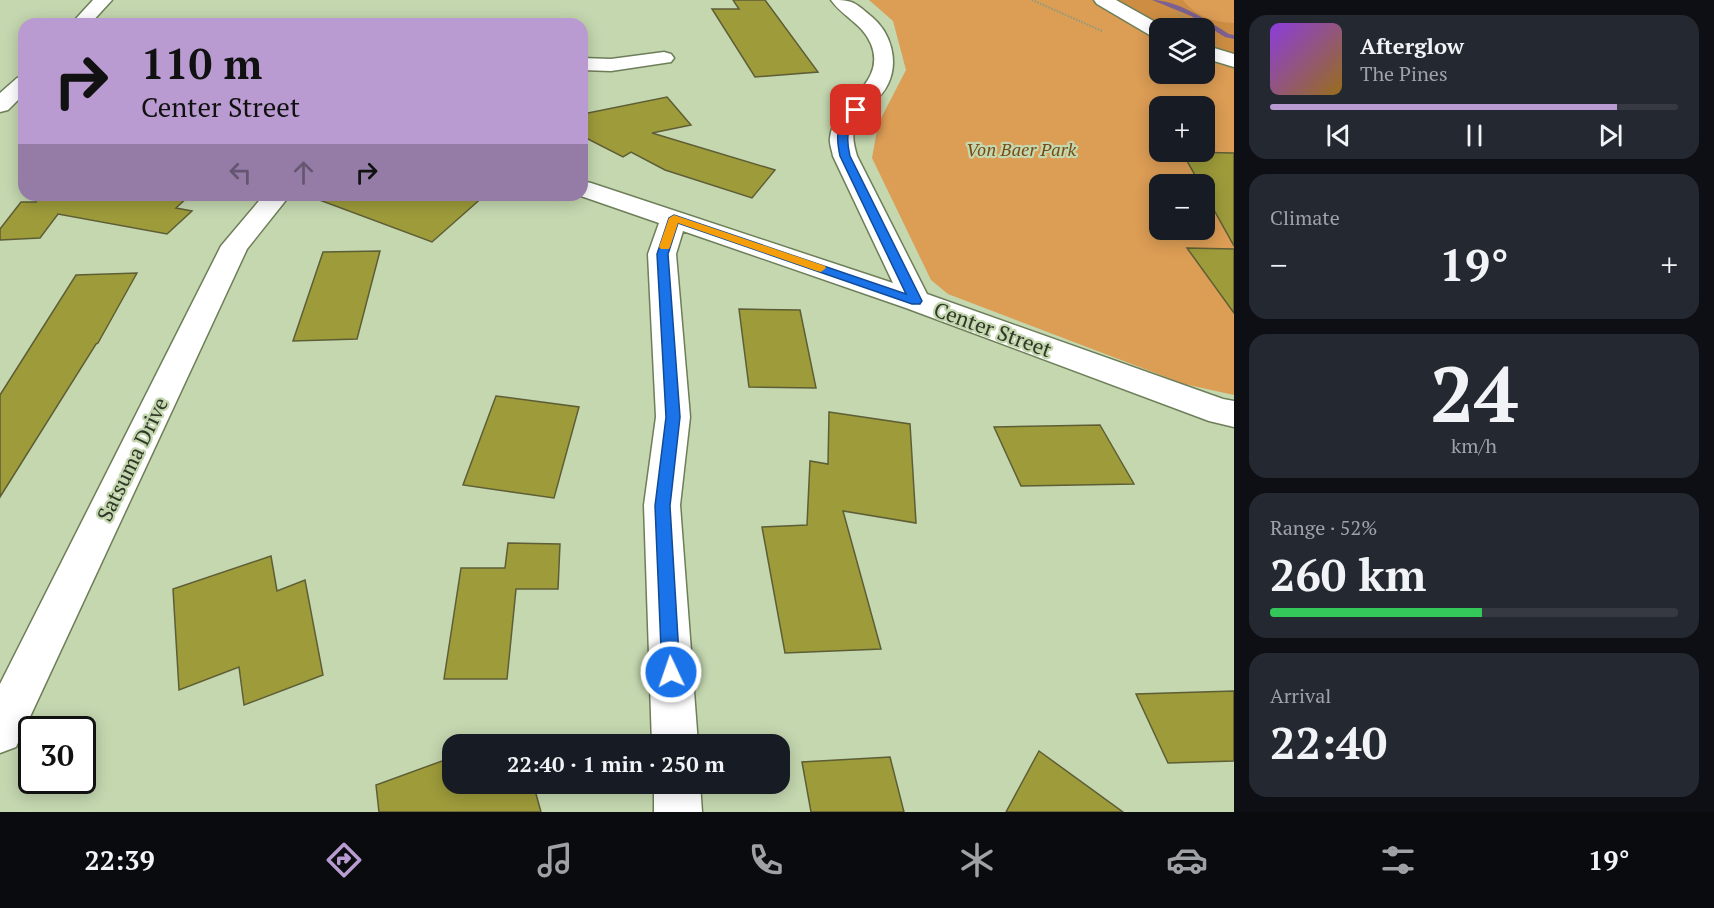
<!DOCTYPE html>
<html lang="en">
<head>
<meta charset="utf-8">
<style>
	:root { --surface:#171b24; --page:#242831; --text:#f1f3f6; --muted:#9ea1a6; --line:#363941; --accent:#b99bd1 }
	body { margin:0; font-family:"PT Serif",serif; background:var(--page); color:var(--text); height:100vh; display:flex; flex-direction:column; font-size:22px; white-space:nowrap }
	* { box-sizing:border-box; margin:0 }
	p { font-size:20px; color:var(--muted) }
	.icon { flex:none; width:33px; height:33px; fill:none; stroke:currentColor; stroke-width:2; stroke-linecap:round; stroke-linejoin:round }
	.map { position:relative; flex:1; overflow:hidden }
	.drawer { display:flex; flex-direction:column; gap:15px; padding:15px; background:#0d0f14; width:480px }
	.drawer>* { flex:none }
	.hud { position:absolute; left:18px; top:18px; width:570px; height:183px; border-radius:18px; box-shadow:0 3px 15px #0003; background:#b99bd1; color:#111; overflow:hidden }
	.fabs { position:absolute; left:1149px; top:18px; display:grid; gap:12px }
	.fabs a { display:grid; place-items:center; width:66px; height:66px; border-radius:12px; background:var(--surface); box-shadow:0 3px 15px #0003; font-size:30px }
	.speed { position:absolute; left:18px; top:716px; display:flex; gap:12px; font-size:30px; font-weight:700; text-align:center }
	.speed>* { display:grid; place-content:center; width:78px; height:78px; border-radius:50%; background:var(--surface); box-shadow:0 3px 15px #0003; line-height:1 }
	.speed .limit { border:3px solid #111; border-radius:9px; background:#fff; color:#111 }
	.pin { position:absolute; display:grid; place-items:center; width:51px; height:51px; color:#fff; margin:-26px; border-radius:12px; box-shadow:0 3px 9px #0006 }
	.me { position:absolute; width:66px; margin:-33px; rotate:357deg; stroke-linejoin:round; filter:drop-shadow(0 0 4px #0008) }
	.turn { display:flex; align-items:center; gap:21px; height:126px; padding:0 24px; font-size:27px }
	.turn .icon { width:78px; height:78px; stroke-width:2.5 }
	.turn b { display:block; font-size:42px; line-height:51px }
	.lanes { display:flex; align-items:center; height:57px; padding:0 24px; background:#0003; justify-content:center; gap:30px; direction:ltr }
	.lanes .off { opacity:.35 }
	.big { font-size:45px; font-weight:600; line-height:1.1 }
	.drawer .card { flex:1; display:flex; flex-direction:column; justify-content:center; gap:9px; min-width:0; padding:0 21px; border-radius:18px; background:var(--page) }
	.drawer .dial { align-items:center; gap:0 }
	.dial b { font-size:78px; line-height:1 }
	.song { display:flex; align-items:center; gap:18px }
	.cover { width:72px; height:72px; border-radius:9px; background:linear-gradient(135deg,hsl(270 70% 55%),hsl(40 70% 35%)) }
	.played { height:6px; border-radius:3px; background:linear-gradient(90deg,var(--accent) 85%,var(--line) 85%) }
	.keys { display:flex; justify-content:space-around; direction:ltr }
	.heat { display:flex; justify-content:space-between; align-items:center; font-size:33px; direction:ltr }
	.charge { height:9px; border-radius:4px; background:linear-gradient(90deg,#34c759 52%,var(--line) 0) }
	.trip { position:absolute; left:442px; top:734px; width:348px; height:60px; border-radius:18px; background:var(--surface); box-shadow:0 3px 15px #0003; font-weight:600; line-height:60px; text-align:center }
	.menu { display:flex; height:96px; justify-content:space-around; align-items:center; background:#090b0e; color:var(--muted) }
	.menu .icon { width:42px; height:42px }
	.menu .active { color:var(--accent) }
	.menu b { font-size:27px; color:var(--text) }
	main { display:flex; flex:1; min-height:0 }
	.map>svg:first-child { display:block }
	.green { fill:#dc9d55; fill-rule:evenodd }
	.forest { fill:#cd8e43 }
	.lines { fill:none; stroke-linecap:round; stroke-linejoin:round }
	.stream { fill:#7c6192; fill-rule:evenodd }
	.building { fill:#9d9b3a; stroke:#5e5e36; stroke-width:1.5 }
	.minor-casing { stroke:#6d7e59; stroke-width:3 }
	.path { stroke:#8d9b7c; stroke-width:2; stroke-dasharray:1.5 1.5; stroke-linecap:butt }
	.minor { fill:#fff; fill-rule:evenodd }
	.route { fill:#1a73e8; stroke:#114b97; stroke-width:1.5 }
	.slow { fill:#f59e0b }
	.labels { text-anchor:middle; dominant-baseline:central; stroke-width:4.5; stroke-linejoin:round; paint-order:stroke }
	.far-park-label { font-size:18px; font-style:italic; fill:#764c14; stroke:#c4d7af }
	.street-label { font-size:21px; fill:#303828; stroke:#c4d7af }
</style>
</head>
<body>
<main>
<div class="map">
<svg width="1234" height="812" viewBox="0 0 1234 812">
	<rect width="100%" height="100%" fill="#c4d7af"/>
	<path class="green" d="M869 0H1234V395L1184 384 948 294 931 280 872 158 878 124 906 70 893 21ZM1160 28H1204V74H1160ZM1160 106H1204V152H1160ZM1160 184H1204V230H1160Z"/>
	<path class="forest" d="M1107 0H1183C1195 16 1214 22 1234 23V56L1205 48 1204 28H1160Z"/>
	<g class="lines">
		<path class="stream" d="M1152 0C1178 0 1208 21 1229 34L1234 35V39L1225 37 1191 16Z"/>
	</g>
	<path class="building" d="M733 0H765L818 72 755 77 712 9H739Z
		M667 97 691 125 652 133 775 170 752 198 665 170 631 152 623 157 582 136V112L588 113Z
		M1182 152 1234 153V246L1204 192V184H1200Z
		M37 195H190L176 208 192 211 167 234 58 214 40 238 0 240V229L21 202H36Z
		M314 195H485L432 242 314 198Z
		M1187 248 1234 249V313Z
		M380 251 357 339 293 341 323 252Z
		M137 273 98 343 96 344 0 497V395L76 275Z
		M739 309 800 310 816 388 749 387Z
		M496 396 579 407 554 498 463 485Z
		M829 412 910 424 916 523 843 511 881 649 785 653 762 527 807 525 810 461 828 464Z
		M1100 425 1134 484 1021 486 994 427Z
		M508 543 560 544 558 589H516L507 679H444L461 568H505Z
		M271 556 277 591 305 580 323 675 244 705 239 667 179 690 173 589Z
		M1234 691V761L1168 763 1136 694Z
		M1039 751 1123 812H1006Z
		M453 757V783H533L541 812H379L376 785Z
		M890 757 904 812H811L802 762Z"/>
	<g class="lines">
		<g class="minor-casing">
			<path id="minor" d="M93 0H112L90 24H71Z
				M831 0C854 0 854 2 872 17 891 33 899 61 888 84 881 100 863 109 856 124 851 135 854 145 857 156L927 294 1223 399 1234 401V427L1209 421 906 308 683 231 676 254 690 417 680 505 698 744H652L644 505 656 417 648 254 659 223 578 195H582V181L591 183 893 283 833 156C832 150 829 143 830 138 833 103 888 85 871 44 863 24 843 17 831 0Z
				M1094 0H1116L1166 28H1160V39L1153 37 1097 4Z
				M1204 45 1234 54V67L1204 58Z
				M664 52 671 54 674 58 671 62 611 71 582 70V58L611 59Z
				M24 76V94L8 110 0 112V93L17 78Z
				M264 195H290L247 249 16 747 0 753V684L221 246Z
				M654 783H700L702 812H654Z"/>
		</g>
		<path class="path" d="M1032 0 1102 31
			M1177 13 1203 28"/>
		<use href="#minor" class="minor"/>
	</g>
	<path class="route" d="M853 108 860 110C848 126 845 136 850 156L922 301 920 304H912L678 223 668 254 680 417 670 506 680 672 677 679 671 681 665 679 662 672 655 506 666 417 657 254 669 218 674 215 906 294 840 156C835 133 837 126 853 108Z"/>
	<path class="slow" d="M674 215 825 266 826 268 821 272 817 271 678 223 670 247 669 249H661L659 247 669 218Z"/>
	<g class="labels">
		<g class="far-park-label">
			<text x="1021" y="149">Von Baer Park</text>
		</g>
		<g class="street-label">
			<text transform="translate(993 329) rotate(20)">Center Street</text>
			<text transform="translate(132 459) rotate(-64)">Satsuma Drive</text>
		</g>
	</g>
</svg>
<div class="fabs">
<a><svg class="icon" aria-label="layers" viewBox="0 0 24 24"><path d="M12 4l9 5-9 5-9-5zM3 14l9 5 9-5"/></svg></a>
<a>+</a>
<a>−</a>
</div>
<div class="speed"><div class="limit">30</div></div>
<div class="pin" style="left:856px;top:110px;background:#d93025"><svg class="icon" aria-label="arrive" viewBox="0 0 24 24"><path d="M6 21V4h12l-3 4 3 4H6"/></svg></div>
<svg class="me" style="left:671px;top:672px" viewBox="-20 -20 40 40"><circle r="17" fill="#1a73e8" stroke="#fff" stroke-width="3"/><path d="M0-11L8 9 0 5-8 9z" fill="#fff"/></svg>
<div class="trip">22:40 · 1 min · 250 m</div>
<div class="hud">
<div class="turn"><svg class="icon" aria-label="right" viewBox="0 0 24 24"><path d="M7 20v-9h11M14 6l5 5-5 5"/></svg><div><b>110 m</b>Center Street</div></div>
<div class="lanes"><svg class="icon off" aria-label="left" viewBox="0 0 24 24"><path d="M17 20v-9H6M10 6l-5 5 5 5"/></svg><svg class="icon off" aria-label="ahead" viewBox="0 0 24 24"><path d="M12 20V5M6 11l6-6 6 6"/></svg><svg class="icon" aria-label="right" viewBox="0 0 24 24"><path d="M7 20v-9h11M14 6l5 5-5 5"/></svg></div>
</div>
</div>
<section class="drawer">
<div class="card">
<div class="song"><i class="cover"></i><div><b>Afterglow</b><p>The Pines</p></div></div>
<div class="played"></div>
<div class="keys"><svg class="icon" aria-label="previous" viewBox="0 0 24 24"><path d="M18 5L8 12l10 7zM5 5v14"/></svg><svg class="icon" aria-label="pause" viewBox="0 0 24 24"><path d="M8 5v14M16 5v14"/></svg><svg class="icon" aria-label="next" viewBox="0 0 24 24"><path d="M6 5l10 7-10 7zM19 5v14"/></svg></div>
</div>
<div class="card"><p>Climate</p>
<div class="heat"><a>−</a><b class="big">19°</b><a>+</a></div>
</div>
<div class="card dial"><b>24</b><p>km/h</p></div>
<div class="card"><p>Range · 52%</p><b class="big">260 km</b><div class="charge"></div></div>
<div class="card"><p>Arrival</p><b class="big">22:40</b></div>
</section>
</main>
<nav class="menu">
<b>22:39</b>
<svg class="icon active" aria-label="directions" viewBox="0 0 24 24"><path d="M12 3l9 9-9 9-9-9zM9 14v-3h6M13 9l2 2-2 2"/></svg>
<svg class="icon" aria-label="music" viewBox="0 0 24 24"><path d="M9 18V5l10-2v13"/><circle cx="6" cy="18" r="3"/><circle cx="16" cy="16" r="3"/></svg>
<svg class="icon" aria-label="phone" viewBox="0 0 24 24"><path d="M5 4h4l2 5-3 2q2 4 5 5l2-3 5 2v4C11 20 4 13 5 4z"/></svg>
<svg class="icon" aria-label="climate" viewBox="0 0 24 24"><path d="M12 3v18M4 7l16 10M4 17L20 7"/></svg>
<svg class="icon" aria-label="car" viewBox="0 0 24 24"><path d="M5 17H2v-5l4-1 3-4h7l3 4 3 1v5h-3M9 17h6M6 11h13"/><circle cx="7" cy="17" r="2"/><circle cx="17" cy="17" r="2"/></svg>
<svg class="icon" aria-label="filters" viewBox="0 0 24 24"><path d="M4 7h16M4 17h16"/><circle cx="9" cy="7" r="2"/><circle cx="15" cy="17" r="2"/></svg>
<b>19°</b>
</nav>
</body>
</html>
